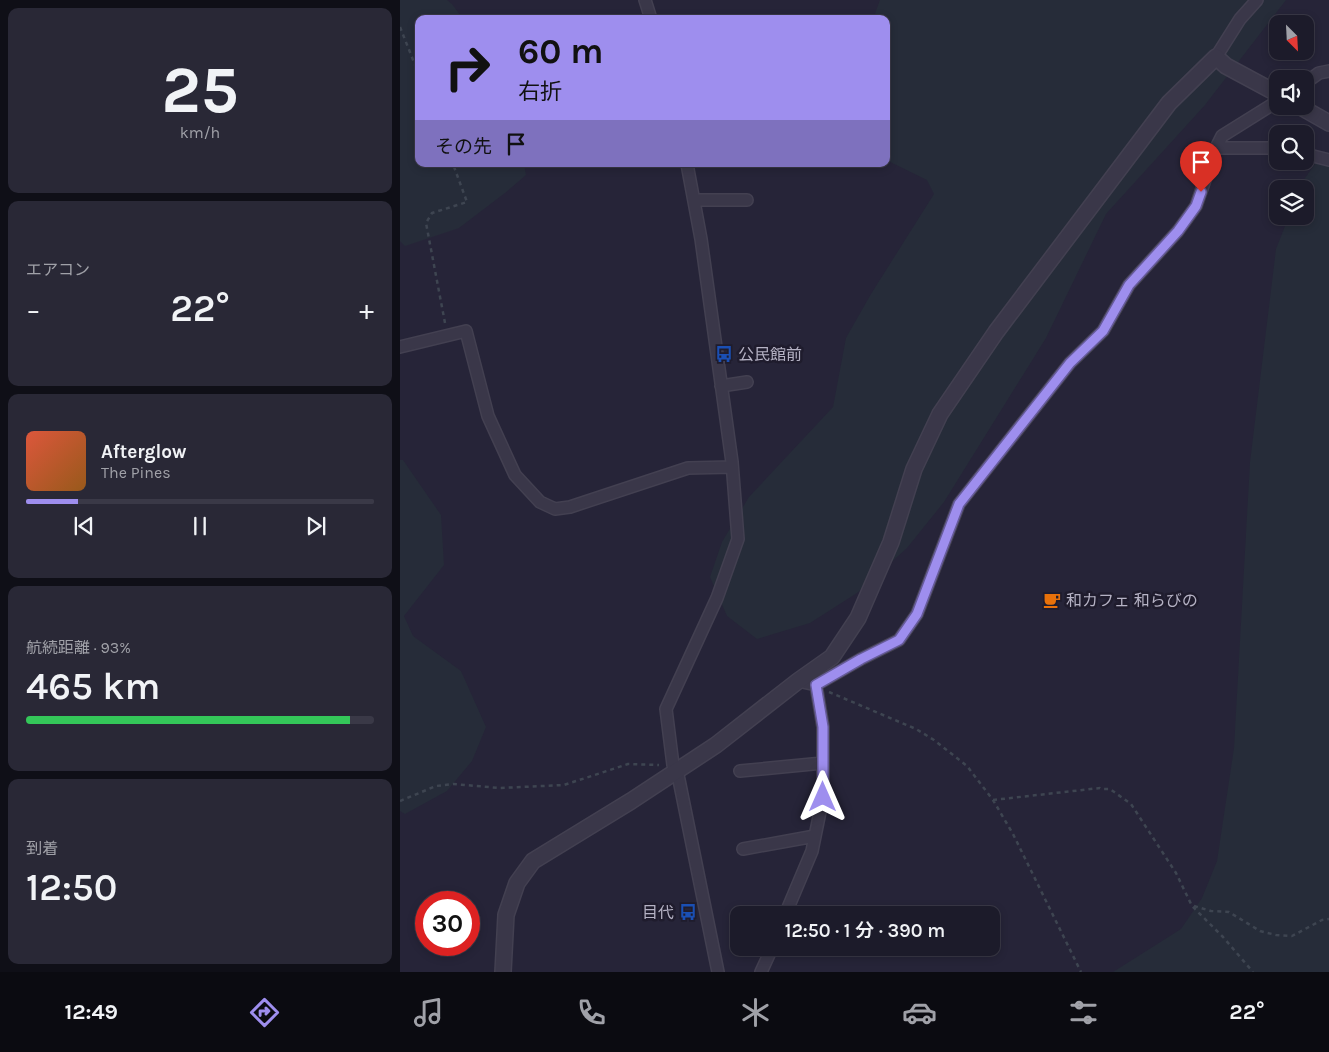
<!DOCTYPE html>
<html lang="ja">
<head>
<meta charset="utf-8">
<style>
	:root { --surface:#1c1b2a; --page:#292836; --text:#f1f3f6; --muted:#a0a1a8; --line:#3a3947; --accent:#9e8eee }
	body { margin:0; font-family:Karla,"Noto Sans JP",sans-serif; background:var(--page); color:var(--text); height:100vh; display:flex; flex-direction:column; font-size:19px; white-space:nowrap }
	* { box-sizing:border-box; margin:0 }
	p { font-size:16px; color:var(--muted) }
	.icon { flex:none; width:28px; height:28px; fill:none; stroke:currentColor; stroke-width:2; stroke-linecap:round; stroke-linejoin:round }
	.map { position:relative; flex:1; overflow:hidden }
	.drawer { display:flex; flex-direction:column; gap:8px; padding:8px; background:#0f0f17; width:400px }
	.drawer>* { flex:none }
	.guide { position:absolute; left:15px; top:15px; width:475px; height:152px; border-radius:10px; box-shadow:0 2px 8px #0003,0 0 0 1px var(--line); background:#9e8eee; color:#111; overflow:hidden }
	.needle { width:32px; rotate:156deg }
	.tools { position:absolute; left:869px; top:15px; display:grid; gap:10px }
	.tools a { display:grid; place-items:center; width:45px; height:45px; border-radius:10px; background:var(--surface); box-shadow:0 2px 8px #0003,0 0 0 1px var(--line); font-size:25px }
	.speed { position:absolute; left:15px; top:891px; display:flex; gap:10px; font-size:25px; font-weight:700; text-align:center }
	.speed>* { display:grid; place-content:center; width:65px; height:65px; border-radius:50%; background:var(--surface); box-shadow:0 2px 8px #0003,0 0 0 1px var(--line); line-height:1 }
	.speed .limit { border:8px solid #d22; background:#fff; color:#111 }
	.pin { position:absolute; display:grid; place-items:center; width:42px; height:42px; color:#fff; margin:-51px -21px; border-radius:50% 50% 50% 0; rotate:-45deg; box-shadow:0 0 5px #0007 }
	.pin .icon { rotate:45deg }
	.me { position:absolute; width:55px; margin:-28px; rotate:0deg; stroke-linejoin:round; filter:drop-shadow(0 0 4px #0008) }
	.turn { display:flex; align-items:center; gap:18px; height:105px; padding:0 20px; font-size:22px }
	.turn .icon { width:65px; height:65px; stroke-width:2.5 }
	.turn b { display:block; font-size:35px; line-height:42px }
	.then { display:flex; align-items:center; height:48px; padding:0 20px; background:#0003; gap:10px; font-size:19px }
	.big { font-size:38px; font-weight:600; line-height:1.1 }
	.drawer .tile { flex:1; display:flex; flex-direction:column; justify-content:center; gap:8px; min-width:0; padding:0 18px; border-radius:10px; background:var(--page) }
	.drawer .dial { align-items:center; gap:0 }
	.dial b { font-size:65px; line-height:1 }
	.song { display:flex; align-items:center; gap:15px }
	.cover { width:60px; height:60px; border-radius:8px; background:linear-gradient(135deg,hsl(10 70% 55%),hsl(30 70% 35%)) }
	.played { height:5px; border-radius:2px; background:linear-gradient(90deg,var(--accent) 15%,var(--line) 15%) }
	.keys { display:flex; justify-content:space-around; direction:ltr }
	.heat { display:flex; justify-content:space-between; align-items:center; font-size:28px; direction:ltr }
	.charge { height:8px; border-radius:4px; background:linear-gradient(90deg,#34c759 93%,var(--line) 0) }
	.trip { position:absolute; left:330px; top:906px; width:270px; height:50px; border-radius:10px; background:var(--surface); box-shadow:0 2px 8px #0003,0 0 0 1px var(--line); font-weight:600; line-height:50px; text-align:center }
	.tabs { display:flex; height:80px; justify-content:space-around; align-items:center; background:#0b0b11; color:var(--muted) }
	.tabs .icon { width:35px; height:35px }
	.tabs .on { color:var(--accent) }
	.tabs b { font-size:22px; color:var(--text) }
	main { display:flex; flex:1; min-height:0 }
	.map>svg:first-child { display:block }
	.green { fill:#262c39 }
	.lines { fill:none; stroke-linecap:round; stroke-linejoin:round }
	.minor-casing { stroke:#434051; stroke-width:14 }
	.tertiary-casing { stroke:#434051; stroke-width:18 }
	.path { stroke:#3e4551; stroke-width:2.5; stroke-dasharray:4 4; stroke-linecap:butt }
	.minor { stroke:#3a3749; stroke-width:11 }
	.tertiary { stroke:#3a3749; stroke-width:15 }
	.route-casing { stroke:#675c9b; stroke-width:12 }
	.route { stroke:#9e8eee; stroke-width:9 }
	.labels { text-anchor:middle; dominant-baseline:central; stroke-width:5; stroke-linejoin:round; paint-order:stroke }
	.poi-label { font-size:16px; fill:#b5b2c4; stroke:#1f1c2d; text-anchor:start }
</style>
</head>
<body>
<main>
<section class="drawer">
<div class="tile dial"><b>25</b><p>km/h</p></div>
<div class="tile"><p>エアコン</p>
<div class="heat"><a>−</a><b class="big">22°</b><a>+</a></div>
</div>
<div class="tile">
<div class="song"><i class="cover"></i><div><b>Afterglow</b><p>The Pines</p></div></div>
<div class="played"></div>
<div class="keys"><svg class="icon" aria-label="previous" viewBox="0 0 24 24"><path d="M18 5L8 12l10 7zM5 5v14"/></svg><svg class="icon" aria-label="pause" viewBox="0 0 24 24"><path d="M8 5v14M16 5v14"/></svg><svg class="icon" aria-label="next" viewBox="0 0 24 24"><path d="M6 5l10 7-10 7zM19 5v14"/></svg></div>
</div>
<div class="tile"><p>航続距離 · 93%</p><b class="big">465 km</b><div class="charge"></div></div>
<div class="tile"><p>到着</p><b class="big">12:50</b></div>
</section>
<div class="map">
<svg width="929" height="972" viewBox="0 0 929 972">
	<rect width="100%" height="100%" fill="#262438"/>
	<path class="green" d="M0 0H47L52 4 63 19H19V164H124L126 175 105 193 59 228 5 246 0 241Z
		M480 0H886L805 105 706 214 646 338 544 502 507 548 457 593 410 623 357 639 327 616 310 577 322 542 349 497 433 407 446 338 471 294 534 194 527 180 486 160V19H473Z
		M917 161H929V972H713L781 929 802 898 817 861 834 748 850 462 876 249 889 216H905V189H900L903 181Z
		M0 460H3L41 515 44 565 4 616 13 636 61 671 86 727 72 761 47 791 5 814 0 811Z"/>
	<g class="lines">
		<g class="minor-casing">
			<path id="minor" d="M245 0 251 19
				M816 57 840 19 857 0
				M905 83 919 73 929 71
				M816 148H878
				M905 154 929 160
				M287 164 301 239 311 311 332 462 338 539 317 598 266 709 273 765 277 770 318 972
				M294 200H347
				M0 347 66 331 88 416 115 475 140 502 155 509 170 507 288 468 332 467
				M321 386 347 382
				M398 681 416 685 461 659 499 640 517 614 559 504 670 363 703 331 729 285 778 231 796 206 816 148 822 136 878 101
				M340 771 423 763
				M343 849 415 836
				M385 915 412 851 423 797V727L416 685
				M361 972 372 948"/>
		</g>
		<g class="tertiary-casing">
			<path id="tertiary" d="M899 106 929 123
				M103 972 106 915 117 883 133 861 231 801 316 745 398 681 432 657 458 618 491 542 514 469 540 414 596 332 769 103 816 57 826 66 878 94"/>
		</g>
		<path class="path" d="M0 27 19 75
			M45 323 26 223 32 213 67 202 53 164
			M429 692 516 729 534 740 567 766 593 800 613 834 681 972
			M593 800 700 788 702 789H710L731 804 776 873 792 906 823 937 853 972
			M0 801 36 786 53 784 100 788 164 785 228 764 259 765
			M794 906 811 911 829 912 860 931 876 935 892 936 922 920 929 919"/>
		<use href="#minor" class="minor"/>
		<use href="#tertiary" class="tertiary"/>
	</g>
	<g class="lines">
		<g class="route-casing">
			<path id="route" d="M423 797V727L416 685 461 659 499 640 517 614 559 504 670 363 703 331 729 285 778 231 796 206 801 192"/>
		</g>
		<use href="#route" class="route"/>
	</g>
	<defs>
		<g id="bus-bare" transform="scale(1.35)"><path d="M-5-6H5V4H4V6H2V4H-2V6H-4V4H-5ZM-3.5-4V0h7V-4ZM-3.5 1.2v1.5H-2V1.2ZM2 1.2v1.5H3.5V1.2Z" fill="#1a4fb4" stroke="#1f1c2d" stroke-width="2.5" paint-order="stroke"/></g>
		<g id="cafe-bare" transform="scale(1.35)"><path d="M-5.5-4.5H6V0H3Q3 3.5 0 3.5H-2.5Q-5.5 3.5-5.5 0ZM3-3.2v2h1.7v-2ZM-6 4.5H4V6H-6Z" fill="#e8710a" stroke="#1f1c2d" stroke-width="2.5" paint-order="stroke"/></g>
	</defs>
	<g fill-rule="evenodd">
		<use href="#bus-bare" x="324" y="354"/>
		<use href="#cafe-bare" x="652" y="600"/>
		<use href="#bus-bare" x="288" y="912"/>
	</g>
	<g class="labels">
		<g class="poi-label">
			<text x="338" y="354">公民館前</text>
			<text x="666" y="600">和カフェ 和らびの</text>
			<text x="274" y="912" text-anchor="end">目代</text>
		</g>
	</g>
</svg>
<div class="tools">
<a><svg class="needle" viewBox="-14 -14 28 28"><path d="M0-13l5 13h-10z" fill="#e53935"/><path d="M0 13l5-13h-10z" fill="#a0a1a8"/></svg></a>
<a><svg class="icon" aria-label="sound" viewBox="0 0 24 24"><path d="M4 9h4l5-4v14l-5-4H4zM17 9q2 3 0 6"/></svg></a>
<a><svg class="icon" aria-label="search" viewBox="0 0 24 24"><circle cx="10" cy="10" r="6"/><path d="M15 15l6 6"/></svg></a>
<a><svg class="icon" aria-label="layers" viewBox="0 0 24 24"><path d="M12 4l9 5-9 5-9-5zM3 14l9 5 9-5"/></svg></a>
</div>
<div class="speed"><div class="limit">30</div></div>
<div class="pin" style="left:801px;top:192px;background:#d93025"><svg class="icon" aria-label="arrive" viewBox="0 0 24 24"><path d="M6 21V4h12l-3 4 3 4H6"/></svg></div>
<svg class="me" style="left:423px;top:797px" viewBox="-20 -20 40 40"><path d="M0-17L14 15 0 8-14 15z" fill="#9e8eee" stroke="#fff" stroke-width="4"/></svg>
<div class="trip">12:50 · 1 分 · 390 m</div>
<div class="guide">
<div class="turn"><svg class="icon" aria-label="right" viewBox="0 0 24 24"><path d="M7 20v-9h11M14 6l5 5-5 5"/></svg><div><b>60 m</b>右折</div></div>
<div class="then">その先<svg class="icon" aria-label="arrive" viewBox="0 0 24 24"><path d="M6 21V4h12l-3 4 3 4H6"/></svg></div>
</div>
</div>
</main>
<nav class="tabs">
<b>12:49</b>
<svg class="icon on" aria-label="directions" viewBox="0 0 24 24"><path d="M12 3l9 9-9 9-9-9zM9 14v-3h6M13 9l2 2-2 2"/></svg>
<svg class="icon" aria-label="music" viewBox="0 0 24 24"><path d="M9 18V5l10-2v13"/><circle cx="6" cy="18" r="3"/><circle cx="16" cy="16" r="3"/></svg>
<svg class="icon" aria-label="phone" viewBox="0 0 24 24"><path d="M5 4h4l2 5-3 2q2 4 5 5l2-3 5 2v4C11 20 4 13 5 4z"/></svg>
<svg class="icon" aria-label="climate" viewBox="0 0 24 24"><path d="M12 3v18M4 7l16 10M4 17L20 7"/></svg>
<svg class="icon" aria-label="car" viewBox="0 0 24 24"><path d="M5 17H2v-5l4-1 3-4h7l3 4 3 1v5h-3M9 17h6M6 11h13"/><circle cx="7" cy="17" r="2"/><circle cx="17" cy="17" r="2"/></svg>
<svg class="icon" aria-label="filters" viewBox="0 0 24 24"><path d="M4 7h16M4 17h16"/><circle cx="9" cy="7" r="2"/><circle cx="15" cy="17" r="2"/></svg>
<b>22°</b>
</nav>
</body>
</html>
